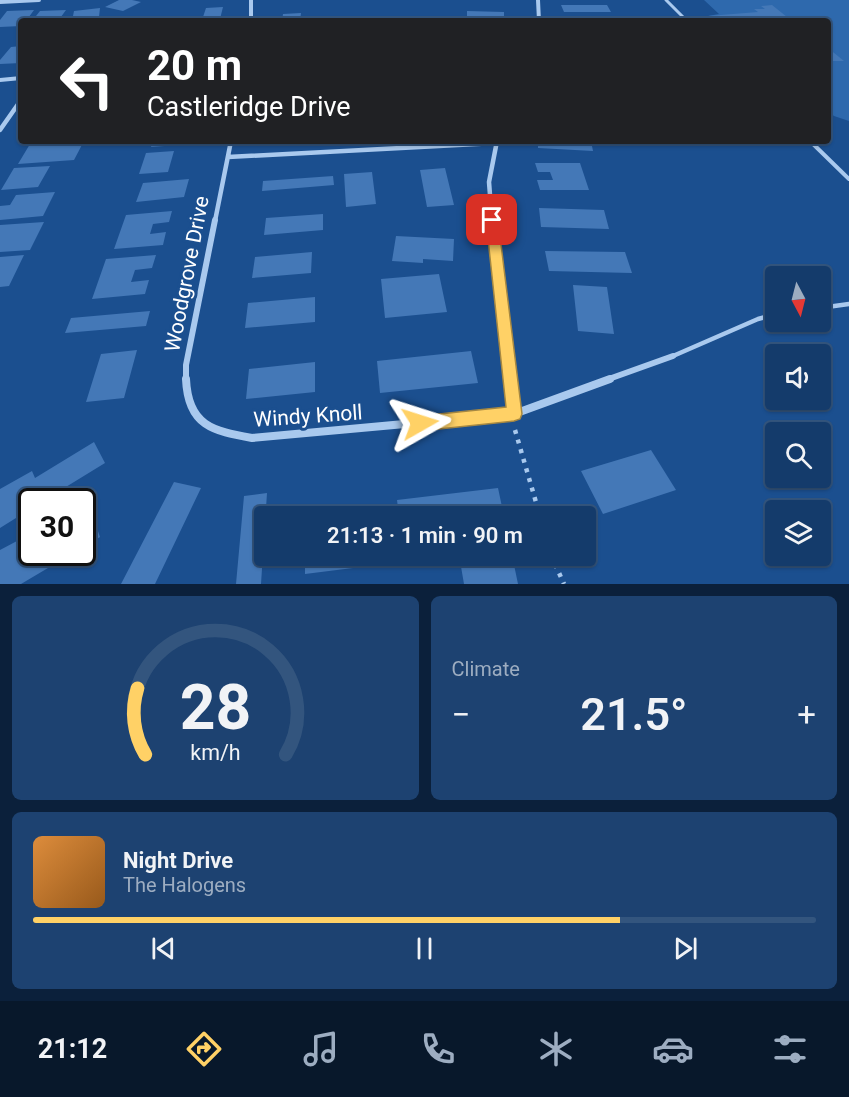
<!DOCTYPE html>
<html lang="en">
<head>
<meta charset="utf-8">
<style>
	:root { --surface:#143b6b; --page:#1d4271; --text:#f1f3f6; --muted:#9dadc1; --line:#33557e; --accent:#ffd166 }
	body { margin:0; font-family:Roboto,sans-serif; background:var(--page); color:var(--text); height:100vh; display:flex; flex-direction:column; font-size:22px; white-space:nowrap }
	* { box-sizing:border-box; margin:0 }
	p { font-size:20px; color:var(--muted) }
	.icon { flex:none; width:33px; height:33px; fill:none; stroke:currentColor; stroke-width:2; stroke-linecap:round; stroke-linejoin:round }
	.map { position:relative; height:584px; overflow:hidden }
	.sheet { display:flex; flex-direction:column; gap:12px; padding:12px; background:#0b203b; flex:1 }
	.sheet>* { flex:none }
	.guide { position:absolute; left:18px; top:18px; width:813px; height:126px; border-radius:6px; box-shadow:0 2px 4px #0004,0 0 0 2px var(--line); background:#202124; color:#fff; overflow:hidden }
	.needle { width:39px; rotate:173deg }
	.buttons { position:absolute; left:765px; top:266px; display:grid; gap:12px }
	.buttons a { display:grid; place-items:center; width:66px; height:66px; border-radius:6px; background:var(--surface); box-shadow:0 2px 4px #0004,0 0 0 2px var(--line); font-size:30px }
	.speed { position:absolute; left:18px; top:488px; display:flex; gap:12px; font-size:30px; font-weight:700; text-align:center }
	.speed>* { display:grid; place-content:center; width:78px; height:78px; border-radius:50%; background:var(--surface); box-shadow:0 2px 4px #0004,0 0 0 2px var(--line); line-height:1 }
	.speed .limit { border:3px solid #111; border-radius:9px; background:#fff; color:#111 }
	.pin { position:absolute; display:grid; place-items:center; width:51px; height:51px; color:#fff; margin:-26px; border-radius:12px; box-shadow:0 3px 9px #0006 }
	.me { position:absolute; width:66px; margin:-33px; rotate:84deg; stroke-linejoin:round; filter:drop-shadow(0 0 4px #0008) }
	.turn { display:flex; align-items:center; gap:21px; height:126px; padding:0 30px; font-size:27px }
	.turn .icon { width:78px; height:78px; stroke-width:2.5 }
	.turn b { display:block; font-size:42px; line-height:51px }
	.big { font-size:45px; font-weight:600; line-height:1.1 }
	.sheet .card { flex:1; display:flex; flex-direction:column; justify-content:center; gap:9px; min-width:0; padding:0 21px; border-radius:9px; background:var(--page) }
	.sheet .dial { align-items:center; gap:0 }
	.dial svg { height:156px; overflow:visible; fill:none; stroke:var(--line); stroke-width:7; stroke-linecap:round; text-anchor:middle }
	.dial text { fill:var(--text); stroke:none }
	.song { display:flex; align-items:center; gap:18px }
	.cover { width:72px; height:72px; border-radius:9px; background:linear-gradient(135deg,hsl(30 70% 55%),hsl(30 70% 35%)) }
	.played { height:6px; border-radius:3px; background:linear-gradient(90deg,var(--accent) 75%,var(--line) 75%) }
	.keys { display:flex; justify-content:space-around; direction:ltr }
	.heat { display:flex; justify-content:space-between; align-items:center; font-size:33px; direction:ltr }
	.sheet .tiles { flex:1; display:grid; gap:12px; grid-template-columns:1fr 1fr }
	.card:last-child { grid-column:span 2 }
	.trip { position:absolute; left:254px; top:506px; width:342px; height:60px; border-radius:6px; background:var(--surface); box-shadow:0 2px 4px #0004,0 0 0 2px var(--line); font-weight:600; line-height:60px; text-align:center }
	.menu { display:flex; height:96px; justify-content:space-around; align-items:center; background:#08182b; color:var(--muted) }
	.menu .icon { width:42px; height:42px }
	.menu .current { color:var(--accent) }
	.menu b { font-size:27px; color:var(--text) }
	.map>svg:first-child { display:block }
	.green { fill:#2e69ad }
	.building { fill:#4478b7 }
	.lines { fill:none; stroke-linecap:round; stroke-linejoin:round }
	.path { stroke:#a9c9ee; stroke-width:4.5; stroke-dasharray:4 6; stroke-linecap:butt }
	.lane-far2 { stroke:#a9c9ee; stroke-width:3 }
	.lane-far1 { stroke:#a9c9ee; stroke-width:4 }
	.lane { stroke:#a9c9ee; stroke-width:4.5 }
	.street-far3 { stroke:#a9c9ee; stroke-width:4 }
	.street-far2 { stroke:#a9c9ee; stroke-width:4.5 }
	.street-far1 { stroke:#a9c9ee; stroke-width:6 }
	.street { stroke:#a9c9ee; stroke-width:8 }
	.route { fill:#ffd166; stroke:#a68842; stroke-width:1.5 }
	.labels { text-anchor:middle; dominant-baseline:central; stroke-width:6; stroke-linejoin:round; paint-order:stroke }
	.street-label { font-size:21px; fill:#fff; stroke:#1b4f8f }
</style>
</head>
<body>
<div class="map">
<svg width="849" height="584" viewBox="0 0 849 584">
	<rect width="100%" height="100%" fill="#1b4f8f"/>
	<path class="green" d="M704 0H849V121L834 116 828 111V21H714L708 16 719 14Z"/>
	<path class="building" d="M119 0H132L141 2 123 11 105 7Z
		M561 5H607L611 12H564Z
		M772 5 792 21H714L708 16 758 12 754 9H765L761 6Z
		M223 7 220 19 202 20 206 8Z
		M100 8 99 17 72 21 74 11Z
		M34 10 26 21H21V26L0 27V20L7 11Z
		M66 10 58 21H32L40 11Z
		M467 11 504 12V19L467 17Z
		M301 13 300 21H282L283 14Z
		M21 46V63L0 64V60L11 47Z
		M828 48 844 61H832L828 58Z
		M84 141 74 160 18 164 30 144Z
		M153 141H192V144L151 147Z
		M538 141H591L593 151 538 148Z
		M174 151 168 172 139 174 146 153Z
		M535 163H580L589 190H540L537 180H553L550 172H538Z
		M50 166 38 187 1 190 14 168Z
		M445 168 454 205 427 207 420 170Z
		M372 172 376 204 346 207 344 174Z
		M333 176 334 185 262 191 263 181Z
		M189 179 184 197 136 202 143 183Z
		M55 192 43 216 0 220V206L10 205 16 195Z
		M539 208 604 210 609 229 541 227Z
		M172 211 169 222 153 224 150 234 166 232 163 245 114 249 126 215Z
		M323 214V230L264 235 266 218Z
		M44 222 30 250 0 252V225Z
		M396 236 454 239 453 261 423 259V263L392 261Z
		M545 251 625 252 632 273 549 271Z
		M312 252 311 273 252 278 255 257Z
		M24 255 9 286 0 287V257Z
		M156 255 152 268 135 270 131 282 149 280 145 294 92 299 106 259Z
		M439 274 447 312 385 318 381 279Z
		M573 285 607 287 614 334 578 331Z
		M315 297V322L245 328 248 303Z
		M150 311 146 326 65 333 71 318Z
		M137 350 124 398 86 402 101 354Z
		M471 351 478 383 380 393 377 361Z
		M315 362V392L246 399 249 369Z
		M94 442 105 463 43 501H32V508L0 528V489L32 471 35 478Z
		M651 450 676 490 603 514 581 471Z
		M174 482 201 488 155 584H121Z
		M498 488 504 516H399L397 500Z
		M267 493 261 584H236L244 496Z
		M88 501 100 537 82 548V504Z
		M32 533V552H75L21 584H0V550Z
		M305 555H384L385 564 305 574Z
		M459 555H512L518 584H464Z"/>
	<g class="lines">
		<path class="path" d="M515 430 540 516
			M551 555 564 584"/>
		<path class="lane-far2" d="M666 0 687 21"/>
		<path class="lane-far1" d="M810 141 849 179"/>
		<path class="lane" d="M820 308 849 304
			M673 356 758 319 776 314"/>
		<path class="street-far3" d="M251 0V21
			M538 0 539 21
			M0 2 39 0
			M0 80 21 78"/>
		<path class="street-far2" d="M0 130 21 100
			M228 157 496 143
			M215 221 231 141
			M492 221 489 182 497 141"/>
		<path class="street-far1" d="M491 220 510 380
			M186 380V365L215 220
			M606 380 673 356"/>
		<path class="street" d="M186 379C188 426 213 431 252 438L514 414 610 379
			M510 379 514 414"/>
	</g>
	<path class="route" d="M492 216 498 220 522 414 520 419 514 421 420 431 414 429 412 423 414 418 420 416 506 407 486 220Z"/>
	<g class="labels">
		<g class="street-label">
			<text transform="translate(187 274) rotate(-79)">Woodgrove Drive</text>
			<text transform="translate(308 416) rotate(-4)">Windy Knoll</text>
		</g>
	</g>
</svg>
<div class="buttons">
<a><svg class="needle" viewBox="-14 -14 28 28"><path d="M0-13l5 13h-10z" fill="#e53935"/><path d="M0 13l5-13h-10z" fill="#9dadc1"/></svg></a>
<a><svg class="icon" aria-label="sound" viewBox="0 0 24 24"><path d="M4 9h4l5-4v14l-5-4H4zM17 9q2 3 0 6"/></svg></a>
<a><svg class="icon" aria-label="search" viewBox="0 0 24 24"><circle cx="10" cy="10" r="6"/><path d="M15 15l6 6"/></svg></a>
<a><svg class="icon" aria-label="layers" viewBox="0 0 24 24"><path d="M12 4l9 5-9 5-9-5zM3 14l9 5 9-5"/></svg></a>
</div>
<div class="speed"><div class="limit">30</div></div>
<div class="pin" style="left:492px;top:220px;background:#d93025"><svg class="icon" aria-label="arrive" viewBox="0 0 24 24"><path d="M6 21V4h12l-3 4 3 4H6"/></svg></div>
<svg class="me" style="left:420px;top:423px" viewBox="-20 -20 40 40"><path d="M0-17L14 15 0 8-14 15z" fill="#ffd166" stroke="#fff" stroke-width="4"/></svg>
<div class="trip">21:13 · 1 min · 90 m</div>
<div class="guide">
<div class="turn"><svg class="icon" aria-label="left" viewBox="0 0 24 24"><path d="M17 20v-9H6M10 6l-5 5 5 5"/></svg><div><b>20 m</b>Castleridge Drive</div></div>
</div>
</div>
<section class="sheet">
<div class="tiles">
<div class="card dial"><svg viewBox="0 0 100 80">
<path d="M14 69A42 42 0 1 1 86 69"/>
<path d="M14 69A42 42 0 0 1 10 35" stroke="#ffd166"/>
<text x="50" y="56" font-size="32" font-weight="700">28</text>
<text x="50" y="72" font-size="11">km/h</text>
</svg></div>
<div class="card"><p>Climate</p>
<div class="heat"><a>−</a><b class="big">21.5°</b><a>+</a></div>
</div>
<div class="card">
<div class="song"><i class="cover"></i><div><b>Night Drive</b><p>The Halogens</p></div></div>
<div class="played"></div>
<div class="keys"><svg class="icon" aria-label="previous" viewBox="0 0 24 24"><path d="M18 5L8 12l10 7zM5 5v14"/></svg><svg class="icon" aria-label="pause" viewBox="0 0 24 24"><path d="M8 5v14M16 5v14"/></svg><svg class="icon" aria-label="next" viewBox="0 0 24 24"><path d="M6 5l10 7-10 7zM19 5v14"/></svg></div>
</div>
</div>
</section>
<nav class="menu">
<b>21:12</b>
<svg class="icon current" aria-label="directions" viewBox="0 0 24 24"><path d="M12 3l9 9-9 9-9-9zM9 14v-3h6M13 9l2 2-2 2"/></svg>
<svg class="icon" aria-label="music" viewBox="0 0 24 24"><path d="M9 18V5l10-2v13"/><circle cx="6" cy="18" r="3"/><circle cx="16" cy="16" r="3"/></svg>
<svg class="icon" aria-label="phone" viewBox="0 0 24 24"><path d="M5 4h4l2 5-3 2q2 4 5 5l2-3 5 2v4C11 20 4 13 5 4z"/></svg>
<svg class="icon" aria-label="climate" viewBox="0 0 24 24"><path d="M12 3v18M4 7l16 10M4 17L20 7"/></svg>
<svg class="icon" aria-label="car" viewBox="0 0 24 24"><path d="M5 17H2v-5l4-1 3-4h7l3 4 3 1v5h-3M9 17h6M6 11h13"/><circle cx="7" cy="17" r="2"/><circle cx="17" cy="17" r="2"/></svg>
<svg class="icon" aria-label="filters" viewBox="0 0 24 24"><path d="M4 7h16M4 17h16"/><circle cx="9" cy="7" r="2"/><circle cx="15" cy="17" r="2"/></svg>
</nav>
</body>
</html>
